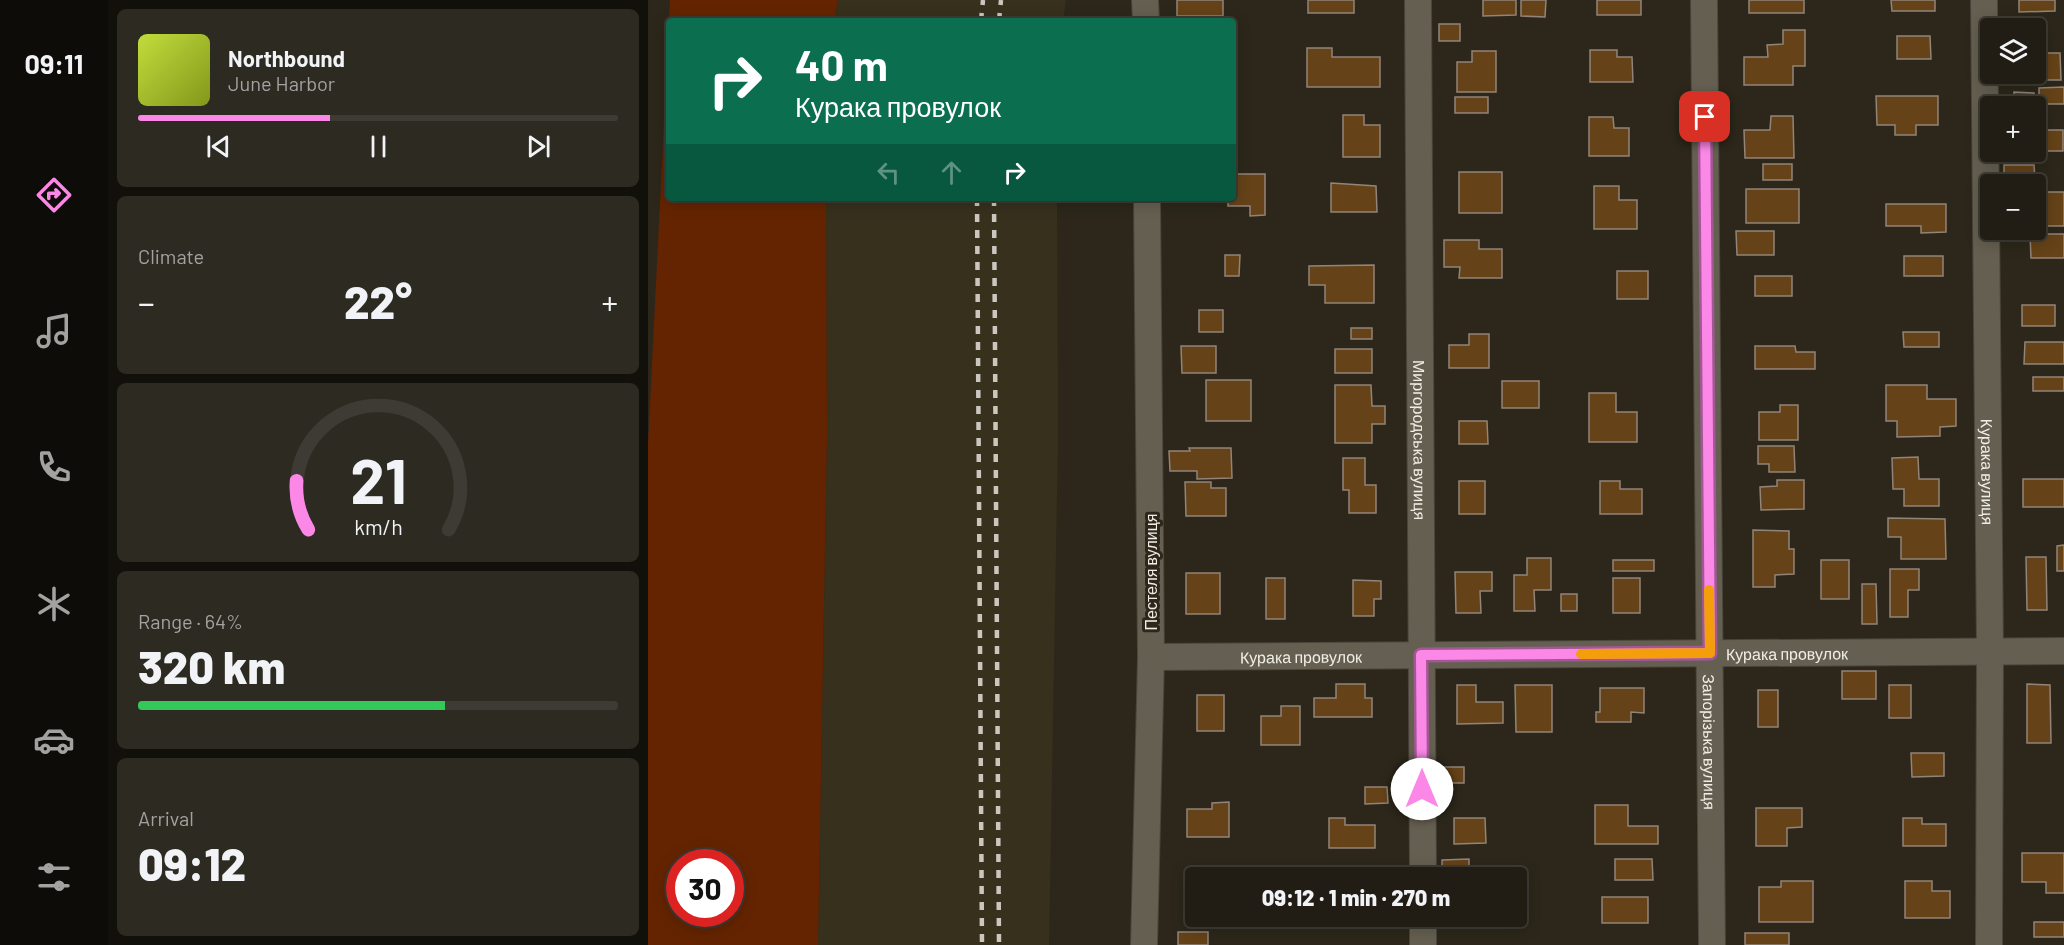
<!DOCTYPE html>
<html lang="en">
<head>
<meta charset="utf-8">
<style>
	:root { --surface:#211d14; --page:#2d2a22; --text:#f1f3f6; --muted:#a2a2a0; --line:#3e3b34; --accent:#fb87e6 }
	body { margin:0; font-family:Barlow,sans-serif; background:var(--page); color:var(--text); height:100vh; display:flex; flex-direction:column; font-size:22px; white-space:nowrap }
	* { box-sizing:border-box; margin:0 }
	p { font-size:20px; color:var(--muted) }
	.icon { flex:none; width:33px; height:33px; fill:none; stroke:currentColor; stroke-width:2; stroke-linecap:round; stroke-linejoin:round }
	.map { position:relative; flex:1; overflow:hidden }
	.panel { display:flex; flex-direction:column; gap:9px; padding:9px; background:#12100b; width:540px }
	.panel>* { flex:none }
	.top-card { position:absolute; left:18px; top:18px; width:570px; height:183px; border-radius:6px; box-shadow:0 3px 15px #0003,0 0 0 2px var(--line); background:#0b6e4f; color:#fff; overflow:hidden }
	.controls { position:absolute; left:1332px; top:18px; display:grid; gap:12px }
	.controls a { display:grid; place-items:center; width:66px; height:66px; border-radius:6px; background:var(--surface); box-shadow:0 3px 15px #0003,0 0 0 2px var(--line); font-size:30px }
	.speed { position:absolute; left:18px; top:849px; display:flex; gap:12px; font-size:30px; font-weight:700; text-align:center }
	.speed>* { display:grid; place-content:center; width:78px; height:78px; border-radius:50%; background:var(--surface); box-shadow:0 3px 15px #0003,0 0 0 2px var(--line); line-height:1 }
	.speed .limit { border:9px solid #d22; background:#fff; color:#111 }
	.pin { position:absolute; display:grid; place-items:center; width:51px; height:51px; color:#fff; margin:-26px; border-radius:12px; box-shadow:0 3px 9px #0006 }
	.me { position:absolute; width:66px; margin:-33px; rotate:0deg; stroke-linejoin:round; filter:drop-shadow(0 0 4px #0008) }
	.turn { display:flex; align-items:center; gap:21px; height:126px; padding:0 30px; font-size:27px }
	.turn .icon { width:78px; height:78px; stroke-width:2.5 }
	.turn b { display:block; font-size:42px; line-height:51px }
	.lanes { display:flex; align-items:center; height:57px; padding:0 30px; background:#0003; justify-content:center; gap:30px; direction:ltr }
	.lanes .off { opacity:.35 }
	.big { font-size:45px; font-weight:800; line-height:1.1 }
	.panel .tile { flex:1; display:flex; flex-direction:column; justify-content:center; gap:9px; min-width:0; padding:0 21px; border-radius:9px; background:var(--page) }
	.panel .dial { align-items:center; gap:0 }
	.dial svg { height:156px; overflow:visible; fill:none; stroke:var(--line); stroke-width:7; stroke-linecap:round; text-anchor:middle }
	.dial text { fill:var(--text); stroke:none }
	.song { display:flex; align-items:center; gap:18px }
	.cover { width:72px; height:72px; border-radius:9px; background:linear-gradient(135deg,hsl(70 70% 55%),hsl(70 70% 35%)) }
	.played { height:6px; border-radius:3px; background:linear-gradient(90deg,var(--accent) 40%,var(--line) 40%) }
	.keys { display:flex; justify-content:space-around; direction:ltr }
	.heat { display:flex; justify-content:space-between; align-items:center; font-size:33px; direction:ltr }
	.charge { height:9px; border-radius:4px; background:linear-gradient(90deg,#34c759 64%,var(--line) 0) }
	.trip { position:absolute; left:537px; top:867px; width:342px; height:60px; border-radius:6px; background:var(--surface); box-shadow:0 3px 15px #0003,0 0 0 2px var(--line); font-weight:800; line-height:60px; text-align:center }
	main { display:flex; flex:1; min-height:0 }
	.menu { display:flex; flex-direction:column; width:108px; justify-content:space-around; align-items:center; background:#0d0c08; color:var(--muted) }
	.menu .icon { width:42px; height:42px }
	.menu .active { color:var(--accent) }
	.menu b { font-size:27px; color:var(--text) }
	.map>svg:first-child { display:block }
	.built { fill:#37301d }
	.green { fill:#642401; fill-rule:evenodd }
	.building { fill:#654218; stroke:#918478; stroke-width:1.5 }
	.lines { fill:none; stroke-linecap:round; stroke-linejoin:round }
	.street-casing { stroke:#4a453b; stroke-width:28 }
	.street { stroke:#645f50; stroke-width:26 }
	.rail { stroke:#cbc7bf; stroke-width:4.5; stroke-dasharray:8 8; stroke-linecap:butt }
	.route-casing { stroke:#a35896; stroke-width:15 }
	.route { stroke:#fb87e6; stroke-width:10 }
	.slow { stroke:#f59e0b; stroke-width:10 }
	.labels { text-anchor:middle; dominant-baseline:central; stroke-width:6; stroke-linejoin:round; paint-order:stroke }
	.street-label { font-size:16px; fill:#f0ede5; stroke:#2c271a }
</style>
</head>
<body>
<main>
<nav class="menu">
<b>09:11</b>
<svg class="icon active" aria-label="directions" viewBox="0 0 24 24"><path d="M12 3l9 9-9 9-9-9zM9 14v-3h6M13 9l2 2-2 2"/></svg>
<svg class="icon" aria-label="music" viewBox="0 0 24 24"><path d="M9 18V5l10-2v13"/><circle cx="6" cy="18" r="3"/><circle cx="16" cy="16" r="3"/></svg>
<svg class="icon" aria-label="phone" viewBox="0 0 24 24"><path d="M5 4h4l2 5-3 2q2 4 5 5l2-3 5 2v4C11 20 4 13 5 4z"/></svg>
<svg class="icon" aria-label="climate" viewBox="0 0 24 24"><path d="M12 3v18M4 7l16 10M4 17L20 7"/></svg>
<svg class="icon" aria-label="car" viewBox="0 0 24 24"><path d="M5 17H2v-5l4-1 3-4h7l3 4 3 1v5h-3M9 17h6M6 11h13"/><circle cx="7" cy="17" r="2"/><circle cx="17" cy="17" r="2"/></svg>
<svg class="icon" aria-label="filters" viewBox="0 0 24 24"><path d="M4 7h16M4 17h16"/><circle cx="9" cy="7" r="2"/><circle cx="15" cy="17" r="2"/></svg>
</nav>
<section class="panel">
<div class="tile">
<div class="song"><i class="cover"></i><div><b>Northbound</b><p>June Harbor</p></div></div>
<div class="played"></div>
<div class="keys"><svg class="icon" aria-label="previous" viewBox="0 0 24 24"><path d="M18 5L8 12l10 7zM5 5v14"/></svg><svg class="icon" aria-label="pause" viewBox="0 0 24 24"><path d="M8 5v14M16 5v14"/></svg><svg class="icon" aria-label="next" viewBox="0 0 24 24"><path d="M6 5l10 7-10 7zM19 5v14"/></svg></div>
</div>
<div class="tile"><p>Climate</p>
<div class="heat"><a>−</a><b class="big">22°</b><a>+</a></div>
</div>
<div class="tile dial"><svg viewBox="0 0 100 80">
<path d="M14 69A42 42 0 1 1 86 69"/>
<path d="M14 69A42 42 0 0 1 8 44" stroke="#fb87e6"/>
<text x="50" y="56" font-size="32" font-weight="700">21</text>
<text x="50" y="72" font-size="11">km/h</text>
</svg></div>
<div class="tile"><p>Range · 64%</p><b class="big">320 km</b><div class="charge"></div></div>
<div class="tile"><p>Arrival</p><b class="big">09:12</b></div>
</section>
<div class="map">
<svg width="1416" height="945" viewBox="0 0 1416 945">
	<rect width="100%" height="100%" fill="#2c271a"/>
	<path class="built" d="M190 0H418L415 21H186Z
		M178 198H409L410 436 401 945H170L179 434Z"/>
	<path class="green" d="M22 0H190L186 21H21V198H178L179 434 170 945H0V445ZM32 862H82V914H32Z"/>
	<path class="building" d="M529 0H575V16H529Z
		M660 0H706V13H660Z
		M835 0H868V15L835 16Z
		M873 0H898L897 17 873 16Z
		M949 0H993V15H949Z
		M1101 0H1156V13H1101Z
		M1243 0H1287V11H1244Z
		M1371 0H1407V11L1371 12Z
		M1358 19H1383V28H1358Z
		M791 24H812V41H791Z
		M1135 30H1157V66H1145V85H1096V57H1120L1119 45 1135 44Z
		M1249 36H1282L1283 59H1249Z
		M659 48H684V57H732V87H659Z
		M942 50H969V57H984L985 82H942Z
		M824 51H848V92H809V62H824Z
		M1388 53H1412L1413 80H1374V74H1388Z
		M1416 87V104H1391V88Z
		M1366 92 1386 93V106H1366Z
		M1228 96H1290V125H1268V135H1247V125H1229Z
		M807 97H840V113H807Z
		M695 115H716V125H732V157H695Z
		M1123 116H1145L1146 158H1097L1096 130H1122Z
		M941 117H965L966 128H981V156H941Z
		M1388 130H1415V151H1388Z
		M1115 164H1144V180H1115Z
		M1356 165H1386L1387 179H1356Z
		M811 172H854V213H811Z
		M585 174H617V215L602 216V206H580V198H585Z
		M683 183 728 186 729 212H683Z
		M946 186H971V200H989V229H946Z
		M1098 189H1151V223H1098Z
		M1390 192H1416V226H1388V199H1390Z
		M1238 204H1298V232L1273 233V226H1238Z
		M1088 231H1126V255H1089Z
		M1382 234H1416V258H1383Z
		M796 240H831V249H854V278H811L812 267H796Z
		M577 255H592L591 276H577Z
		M1256 256H1295V276H1256Z
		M726 265V303H677V285H661V266Z
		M969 271H1000V299H969Z
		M1107 276H1144V296H1107Z
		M1374 305H1407V326H1374Z
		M551 310H575V332H551Z
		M703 328H724V339H703Z
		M1255 332H1291V347H1256Z
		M821 334H841V368H801V345H821Z
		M1377 342H1416V364H1376Z
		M533 346H568V373H534Z
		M1107 346H1147L1148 352H1167V369H1107Z
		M687 349H724V373H687Z
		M1385 377H1416V391H1385Z
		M558 380H603V421H558Z
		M854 381H891V408H854Z
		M687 385H723L724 406H737V424H724V443H687Z
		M1238 385H1279V399H1308V426L1292 427V436L1249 437V421H1238Z
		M941 393H968V412H989V442H941Z
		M1132 405H1150V440H1111V412H1132Z
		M811 421H839L840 444H811Z
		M1110 446H1146L1147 472H1121V464H1110Z
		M541 448H583L584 478 549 479V471H522L521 451H542Z
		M1270 457 1271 479H1291V506H1256V489H1245L1244 458Z
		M695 458H717V485H728V513H701V490H695Z
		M1375 479H1416V507H1375Z
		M1129 480H1156V509L1113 510 1112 487 1129 486Z
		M811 481H837V514H811Z
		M952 481H972V489H994V514H952Z
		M537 482H563V488H578V516H538Z
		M1240 518 1297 519 1298 559H1253V537H1240Z
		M1105 530 1141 531V549H1146V574L1127 575V587H1105Z
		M1416 545V571H1409V546Z
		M1378 557H1398L1399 610H1379Z
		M879 558H903V590H886L887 611H866V575H879Z
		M965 560H1006V571H965Z
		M1173 560H1201V599H1173Z
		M1242 569H1271V590H1260V617H1242Z
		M807 572H844V591H832L833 613H808Z
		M538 573H572V614H538Z
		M618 578H637V619H618Z
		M965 578H992V613H965Z
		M705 580 733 581V599H726V616H705Z
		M1214 584H1228L1229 624H1214Z
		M913 594H929V611H913Z
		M1194 671H1228V699H1194Z
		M688 684H717V698H724V717H666V698H688Z
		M1379 684 1402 685 1403 743H1379Z
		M809 685H828V702H855V723L809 724Z
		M867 685H904V732H868Z
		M1241 685H1263V718H1241Z
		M952 688H996V713L983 712V722H948V712H952Z
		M1110 690H1130V727H1110Z
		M549 695H576V731H549Z
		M633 706H652V745H613V716H633Z
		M1263 753H1296V776L1264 777Z
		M793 767H816V783H793Z
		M717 787H739L740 803 717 804Z
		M581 802V837H539V809H564V803Z
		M947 805H980V826H1010V844H947Z
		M1108 808H1154V827L1139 828V846H1108Z
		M681 818H697V825H727V848H681Z
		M806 818H837L838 843 806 844Z
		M1255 818H1274V824H1298V846H1255Z
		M1374 853H1416V893H1398V882H1374Z
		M821 859V874H794V860Z
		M967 859H1004L1005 880H967Z
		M1133 881H1165V922H1111V887H1133Z
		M1257 881H1284V891H1302V918H1257Z
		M540 889H548V916H577V920H540Z
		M954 897H1000V923H954Z
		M807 916H845V923H807Z
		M1386 922H1416V937H1386Z
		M530 932H560V945H530Z
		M1097 933H1141V945H1097Z"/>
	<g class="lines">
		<g class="street-casing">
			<g id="street">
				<path d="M497 0 498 21"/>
				<path id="s1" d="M770 0 775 878"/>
				<path id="s2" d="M1056 0 1064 945"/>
				<path id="s3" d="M1336 0 1342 651 1341 945"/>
				<path id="s4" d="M503 657 1416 651"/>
				<path d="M775 916V945"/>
				<path d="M496 945 503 657 499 198"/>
			</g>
		</g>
		<use href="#street" class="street"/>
		<path class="rail" d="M333 21 335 0
			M351 21 353 0
			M329 198 334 945
			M346 198 351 945"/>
	</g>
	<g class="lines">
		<g class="route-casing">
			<path id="route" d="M774 789 773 655 1062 653 1057 117"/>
		</g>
		<use href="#route" class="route"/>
		<path class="slow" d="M933 654 1062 653 1061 590"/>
	</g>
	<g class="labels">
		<g class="street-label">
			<text stroke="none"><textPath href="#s1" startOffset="440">Миргородська вулиця</textPath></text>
			<text stroke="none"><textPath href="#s3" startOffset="472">Курака вулиця</textPath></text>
			<text transform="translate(502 572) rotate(-90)">Пестеля вулиця</text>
			<text stroke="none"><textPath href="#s4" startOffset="636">Курака провулок</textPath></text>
			<text stroke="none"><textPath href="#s4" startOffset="150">Курака провулок</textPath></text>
			<text stroke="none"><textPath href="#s2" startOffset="742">Запорізька вулиця</textPath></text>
		</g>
	</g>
</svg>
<div class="controls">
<a><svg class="icon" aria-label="layers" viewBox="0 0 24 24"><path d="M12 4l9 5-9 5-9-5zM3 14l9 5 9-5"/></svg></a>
<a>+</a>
<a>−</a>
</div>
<div class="speed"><div class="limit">30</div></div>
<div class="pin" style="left:1057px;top:117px;background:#d93025"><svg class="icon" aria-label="arrive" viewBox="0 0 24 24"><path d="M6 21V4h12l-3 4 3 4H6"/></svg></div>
<svg class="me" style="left:774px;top:789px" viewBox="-20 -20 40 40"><circle r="19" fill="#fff"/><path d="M0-13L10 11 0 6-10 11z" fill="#fb87e6"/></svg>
<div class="trip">09:12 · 1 min · 270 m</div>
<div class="top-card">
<div class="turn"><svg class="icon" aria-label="right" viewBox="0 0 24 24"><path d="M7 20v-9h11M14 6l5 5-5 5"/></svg><div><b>40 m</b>Курака провулок</div></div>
<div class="lanes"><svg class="icon off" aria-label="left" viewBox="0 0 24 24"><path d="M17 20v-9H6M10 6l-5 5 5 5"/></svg><svg class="icon off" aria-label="ahead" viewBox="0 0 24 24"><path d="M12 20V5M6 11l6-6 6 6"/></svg><svg class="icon" aria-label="right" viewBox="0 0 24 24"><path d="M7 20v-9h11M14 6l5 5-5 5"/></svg></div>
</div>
</div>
</main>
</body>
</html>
